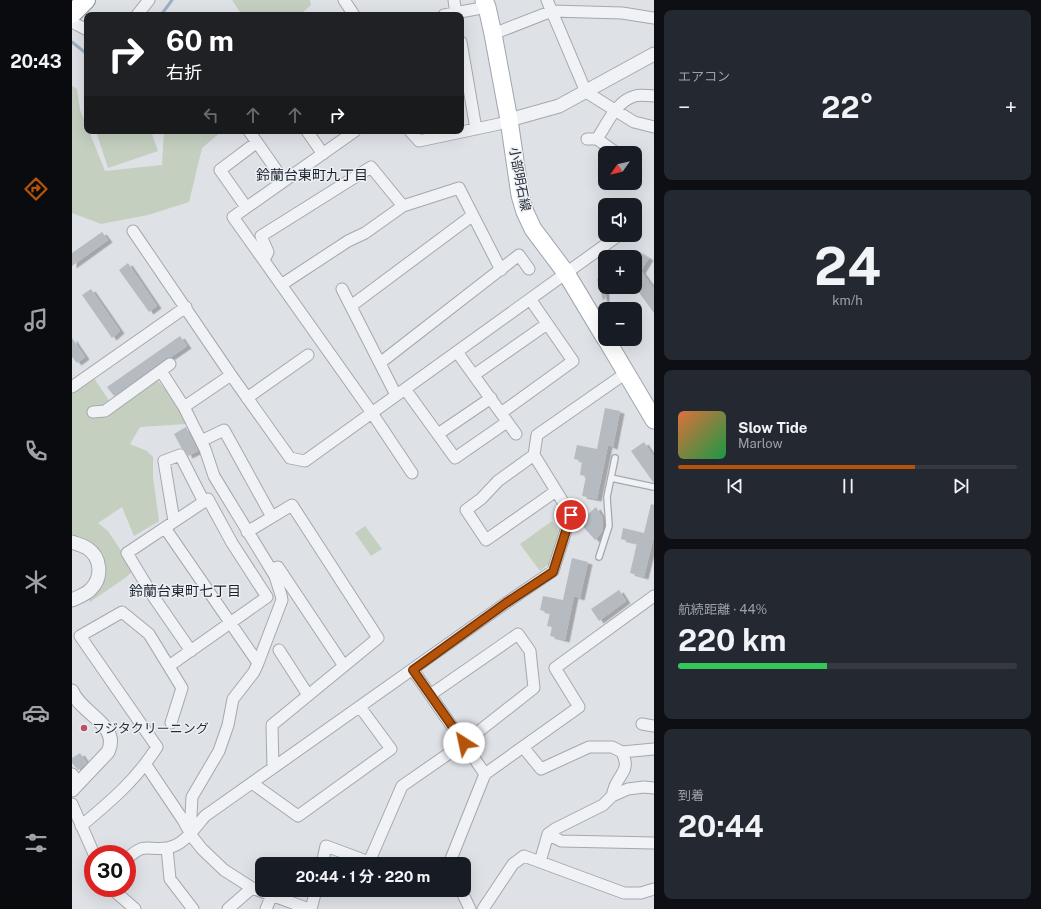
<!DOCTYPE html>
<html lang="ja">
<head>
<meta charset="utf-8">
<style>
	:root { --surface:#171b24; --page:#242831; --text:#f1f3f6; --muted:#9ea1a6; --line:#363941; --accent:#b45309 }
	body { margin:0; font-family:"Public Sans","Noto Sans JP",sans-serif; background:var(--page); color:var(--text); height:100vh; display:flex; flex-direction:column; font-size:15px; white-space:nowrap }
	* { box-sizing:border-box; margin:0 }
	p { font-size:13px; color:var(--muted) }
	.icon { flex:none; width:22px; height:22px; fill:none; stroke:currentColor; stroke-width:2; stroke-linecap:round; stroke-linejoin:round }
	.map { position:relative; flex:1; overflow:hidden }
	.side { display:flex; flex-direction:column; gap:10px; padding:10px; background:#0d0f14; width:387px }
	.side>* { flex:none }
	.guide { position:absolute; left:12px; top:12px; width:380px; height:122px; border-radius:8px; box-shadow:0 4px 16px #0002; background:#202124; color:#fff; overflow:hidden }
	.needle { width:26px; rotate:236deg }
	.buttons { position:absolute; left:526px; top:146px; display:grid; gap:8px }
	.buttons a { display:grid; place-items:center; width:44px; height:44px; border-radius:8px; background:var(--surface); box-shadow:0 4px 16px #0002; font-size:20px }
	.speed { position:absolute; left:12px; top:845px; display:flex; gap:8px; font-size:20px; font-weight:700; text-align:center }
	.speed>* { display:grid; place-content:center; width:52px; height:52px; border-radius:50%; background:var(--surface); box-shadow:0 4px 16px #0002; line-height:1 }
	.speed .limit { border:6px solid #d22; background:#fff; color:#111 }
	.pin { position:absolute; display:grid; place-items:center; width:34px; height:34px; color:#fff; margin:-17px; border:2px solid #fff; border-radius:50%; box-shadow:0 1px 4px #0007 }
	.me { position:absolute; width:44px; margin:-22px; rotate:325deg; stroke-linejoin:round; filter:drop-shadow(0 0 3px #0008) }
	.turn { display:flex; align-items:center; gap:14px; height:84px; padding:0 16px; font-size:18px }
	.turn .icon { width:52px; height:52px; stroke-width:2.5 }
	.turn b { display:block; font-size:28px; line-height:34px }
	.lanes { display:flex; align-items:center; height:38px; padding:0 16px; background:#0003; justify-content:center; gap:20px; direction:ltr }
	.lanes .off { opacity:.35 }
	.big { font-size:30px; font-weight:700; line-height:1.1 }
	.side .widget { flex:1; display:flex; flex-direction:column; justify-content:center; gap:6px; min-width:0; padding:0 14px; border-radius:8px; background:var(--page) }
	.side .dial { align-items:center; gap:0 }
	.dial b { font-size:52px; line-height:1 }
	.song { display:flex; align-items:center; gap:12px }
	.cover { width:48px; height:48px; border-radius:6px; background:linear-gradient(135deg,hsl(20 70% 55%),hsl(140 70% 35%)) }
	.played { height:4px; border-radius:2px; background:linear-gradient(90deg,var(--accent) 70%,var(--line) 70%) }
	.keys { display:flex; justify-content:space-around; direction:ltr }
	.heat { display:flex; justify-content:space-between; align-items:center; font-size:22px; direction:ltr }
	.charge { height:6px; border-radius:3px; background:linear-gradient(90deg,#34c759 44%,var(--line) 0) }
	.trip { position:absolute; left:183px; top:857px; width:216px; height:40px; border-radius:8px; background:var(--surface); box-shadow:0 4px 16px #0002; font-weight:700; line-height:40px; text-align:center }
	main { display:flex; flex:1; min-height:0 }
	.dock { display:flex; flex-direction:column; width:72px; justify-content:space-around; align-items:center; background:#090b0e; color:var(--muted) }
	.dock .icon { width:28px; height:28px }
	.dock .current { color:var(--accent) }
	.dock b { font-size:18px; color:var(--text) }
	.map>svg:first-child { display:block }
	.green { fill:#c4cfc0 }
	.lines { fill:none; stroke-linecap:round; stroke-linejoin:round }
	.stream { stroke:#9db0c2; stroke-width:3 }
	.building { fill:#b6bbc2; filter:url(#shadow) }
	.service-casing { stroke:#a4a8af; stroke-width:8 }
	.minor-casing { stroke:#a4a8af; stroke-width:13 }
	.tertiary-casing { stroke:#a4a8af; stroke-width:15 }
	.primary-casing { stroke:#9fa6b0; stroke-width:19 }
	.trunk-casing { stroke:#87909b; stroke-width:20 }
	.service { stroke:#f0f2f5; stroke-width:5.5 }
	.minor { stroke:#f0f2f5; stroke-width:11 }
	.tertiary { stroke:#f0f2f5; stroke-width:13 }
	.primary { stroke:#fff; stroke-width:17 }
	.trunk { stroke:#fff; stroke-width:18 }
	.route-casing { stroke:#753606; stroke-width:10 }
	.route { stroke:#b45309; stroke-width:7 }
	.poi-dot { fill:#be5065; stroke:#edf0f4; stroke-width:1.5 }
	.labels { text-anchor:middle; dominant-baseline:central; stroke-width:3; stroke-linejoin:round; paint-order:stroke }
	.street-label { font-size:13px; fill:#29303b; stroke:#edf0f4 }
	.poi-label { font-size:13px; fill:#29303b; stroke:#edf0f4; text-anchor:start }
	.neighbourhood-label { font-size:14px; fill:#1b212c; stroke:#edf0f4 }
</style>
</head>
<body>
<main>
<nav class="dock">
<b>20:43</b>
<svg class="icon current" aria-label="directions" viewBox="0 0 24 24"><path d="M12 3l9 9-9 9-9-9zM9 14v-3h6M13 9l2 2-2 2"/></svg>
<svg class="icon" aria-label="music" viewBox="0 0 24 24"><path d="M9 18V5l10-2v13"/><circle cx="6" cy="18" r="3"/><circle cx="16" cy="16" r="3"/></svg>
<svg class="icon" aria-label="phone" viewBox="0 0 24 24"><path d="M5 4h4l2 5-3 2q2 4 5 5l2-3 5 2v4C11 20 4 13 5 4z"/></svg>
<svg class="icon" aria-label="climate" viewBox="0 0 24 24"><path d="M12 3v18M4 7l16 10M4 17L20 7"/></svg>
<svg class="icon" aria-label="car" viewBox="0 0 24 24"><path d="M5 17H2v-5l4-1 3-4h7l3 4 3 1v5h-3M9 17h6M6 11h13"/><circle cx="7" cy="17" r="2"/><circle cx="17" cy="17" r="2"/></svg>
<svg class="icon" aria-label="filters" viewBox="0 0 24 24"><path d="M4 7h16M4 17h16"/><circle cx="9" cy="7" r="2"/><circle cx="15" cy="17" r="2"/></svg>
</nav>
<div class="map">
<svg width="582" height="909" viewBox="0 0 582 909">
	<defs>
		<filter id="shadow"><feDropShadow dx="4.5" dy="2.5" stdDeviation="0" flood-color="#0004"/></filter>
	</defs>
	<rect width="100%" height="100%" fill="#dee1e6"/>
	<path class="green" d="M160 0H238L239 5 228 15H170Z
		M0 86 5 89 8 110 15 126V131H17L33 171 90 165 92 131H150L130 148 117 202 76 215 29 224 0 213Z
		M24 131H79L86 151 36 168Z
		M22 378 42 408 84 379 104 401 114 424 68 427 58 444 75 451 81 457V477L87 521 62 536 50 507 26 523 36 531 62 570 53 578 18 602 16 596 27 552 18 541 0 534V394Z
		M480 521 489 535 478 563 468 571 448 544Z
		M293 526 310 549 299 556 283 533Z"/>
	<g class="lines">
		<path class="stream" d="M89 15 100 0
			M0 42 15 54"/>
	</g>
	<path class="building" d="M30 232 36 240 0 266V253Z
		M566 251 577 258 569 271 582 289V313L563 287V256Z
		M56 263 85 306 77 312 47 270Z
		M533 276V299L531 300 525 279Z
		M19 289 48 331 40 338 10 295Z
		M108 336 115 346 99 357 94 358 42 396 35 387Z
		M0 338 13 357 5 363 0 357Z
		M533 408 548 411 541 447 536 445 525 499 510 496 514 476 508 475 510 461 502 459 505 445 525 449Z
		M114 427 126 451 116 456 114 452 110 449 102 434Z
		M572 442 582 457V483L581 482 559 451Z
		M579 504 582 505V536L572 577 558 573 565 543 549 539 551 528 572 533Z
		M524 507 530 517 531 522V529L528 535 523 540 507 522Z
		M500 558 516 562 508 598 502 596 493 640 478 636 480 627 475 626 478 613 468 610 471 596 491 600Z
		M547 590 554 601 527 621 519 609Z
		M8 753 15 763 6 770 0 763V758Z"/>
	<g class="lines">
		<g class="service-casing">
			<path id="service" d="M539 478 582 487
				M527 557 537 526 535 497 543 458"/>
		</g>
		<g class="minor-casing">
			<path id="minor" d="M272 0 282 15
				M382 0 384 15
				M475 0 514 92 562 122 582 127
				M65 15 77 0
				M372 15 415 7
				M0 22 15 30
				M421 34 480 11 550 13 582 18
				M389 42 404 129
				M177 131 212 181
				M235 131 251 154
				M283 131 161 217 300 413 340 473
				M338 131 347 141 427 124 437 120
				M515 139H525L543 152 542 153
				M525 139C535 124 544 101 563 96 568 94 576 96 582 96
				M174 207 148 170 184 143
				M61 231 159 375 218 458 233 461 547 235
				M192 260 196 252 189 236 299 167 331 206
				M209 285 276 241 293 233 331 206 387 188 429 270
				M270 289 324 395
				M279 306 401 215
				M385 352 444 434
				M308 363 447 255 457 269
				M89 371 112 407 133 449 142 476 203 576 209 595 210 600 186 663 182 672 161 699 156 725 147 751 120 797 118 834 130 849 152 870 180 888 237 909
				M402 375 475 324
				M0 387 114 307
				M333 389 383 458 435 422
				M175 398 236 355
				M112 407 159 375
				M21 412 33 411 98 364
				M429 413 501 361 458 299
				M366 434 419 398
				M129 441 152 430 200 517
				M462 455 426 481 409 499 394 510 414 540 484 491
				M102 521 92 461 108 455 132 502
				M93 528 186 663
				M175 532 220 505 306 638 200 725 201 768
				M200 569 206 567 272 666
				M207 650 236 695
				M97 666 195 597 160 543 136 499 55 553 81 596 119 651
				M341 670 413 774
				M570 724 582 726
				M451 747 469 769 517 747H540L550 752C558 770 550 771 543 786 542 789 541 792 540 796
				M550 752 582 749
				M74 765 111 820 118 833
				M0 774 7 783
				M180 783 226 816 319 749 288 707
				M0 804 22 854
				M9 826C39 801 64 780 85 747L8 636 50 612 77 634 110 688 99 723
				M476 834 489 841 582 843
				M95 848 98 879 121 909
				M55 859C73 841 76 851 95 848 112 845 122 829 133 816L434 603 481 571 499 515 462 455 465 435 554 373
				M468 862 476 834 483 829 531 805 540 796 556 789 572 787 582 788
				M250 864 254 846 297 862 330 786 392 743 462 688 458 651 446 634 358 695
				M377 864 413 774 507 707 483 668 582 596
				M39 888 63 909
				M389 890 398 909
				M156 909 180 888
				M194 909 200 895
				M239 909 244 890
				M411 909 441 864 452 856 552 893H569L582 889"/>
		</g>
		<g class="tertiary-casing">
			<path id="tertiary" d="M437 120 487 106 582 54
				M0 542C5 544 10 545 15 548 29 557 31 577 19 589 15 594 6 597 0 600
				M0 691C9 714 49 725 36 752L0 790"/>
		</g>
		<g class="primary-casing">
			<path id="primary" d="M412 0 415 7 421 34 437 120 448 195 453 212 461 229 494 273 533 338
				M534 339 582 420"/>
		</g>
		<g class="trunk-casing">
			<path id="trunk" d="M0 14 14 0"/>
		</g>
		<use href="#service" class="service"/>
		<use href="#minor" class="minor"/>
		<use href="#tertiary" class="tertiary"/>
		<use href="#primary" class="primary"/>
		<use href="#trunk" class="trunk"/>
	</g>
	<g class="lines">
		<g class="route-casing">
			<path id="route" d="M392 743 341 670 434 603 481 572 499 515"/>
		</g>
		<use href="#route" class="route"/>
	</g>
	<circle class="poi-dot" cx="12" cy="728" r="4"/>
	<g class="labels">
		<g class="street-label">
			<text transform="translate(448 179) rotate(79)">小部明石線</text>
		</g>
		<g class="poi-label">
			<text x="20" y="728">フジタクリーニング</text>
		</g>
		<g class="neighbourhood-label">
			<text x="240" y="175">鈴蘭台東町九丁目</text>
			<text x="113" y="591">鈴蘭台東町七丁目</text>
		</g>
	</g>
</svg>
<div class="buttons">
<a><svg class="needle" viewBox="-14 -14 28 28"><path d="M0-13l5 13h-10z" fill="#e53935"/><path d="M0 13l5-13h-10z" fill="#9ea1a6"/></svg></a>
<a><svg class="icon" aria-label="sound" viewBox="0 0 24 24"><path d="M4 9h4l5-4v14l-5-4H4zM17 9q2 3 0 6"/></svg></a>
<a>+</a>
<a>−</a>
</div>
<div class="speed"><div class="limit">30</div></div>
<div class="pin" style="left:499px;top:515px;background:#d93025"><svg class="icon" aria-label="arrive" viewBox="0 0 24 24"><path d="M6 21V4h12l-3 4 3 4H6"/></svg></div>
<svg class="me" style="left:392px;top:743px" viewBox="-20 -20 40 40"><circle r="19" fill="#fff"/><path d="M0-13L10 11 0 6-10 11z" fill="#b45309"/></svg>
<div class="trip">20:44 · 1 分 · 220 m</div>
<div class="guide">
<div class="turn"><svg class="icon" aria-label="right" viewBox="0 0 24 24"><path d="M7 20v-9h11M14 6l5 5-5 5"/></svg><div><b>60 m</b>右折</div></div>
<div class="lanes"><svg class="icon off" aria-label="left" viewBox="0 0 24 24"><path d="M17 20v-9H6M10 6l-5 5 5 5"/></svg><svg class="icon off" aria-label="ahead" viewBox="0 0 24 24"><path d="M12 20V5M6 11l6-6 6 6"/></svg><svg class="icon off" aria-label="ahead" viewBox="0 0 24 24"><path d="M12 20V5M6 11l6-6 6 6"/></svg><svg class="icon" aria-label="right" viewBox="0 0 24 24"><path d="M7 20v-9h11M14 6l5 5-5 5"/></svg></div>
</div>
</div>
<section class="side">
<div class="widget"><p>エアコン</p>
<div class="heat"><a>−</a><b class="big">22°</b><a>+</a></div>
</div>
<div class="widget dial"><b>24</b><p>km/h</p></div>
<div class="widget">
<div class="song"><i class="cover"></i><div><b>Slow Tide</b><p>Marlow</p></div></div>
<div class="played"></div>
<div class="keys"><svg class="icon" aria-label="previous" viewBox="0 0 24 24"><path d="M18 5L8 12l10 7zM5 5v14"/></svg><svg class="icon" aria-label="pause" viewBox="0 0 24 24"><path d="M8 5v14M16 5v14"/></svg><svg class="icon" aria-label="next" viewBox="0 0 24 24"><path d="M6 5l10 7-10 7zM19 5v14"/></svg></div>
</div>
<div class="widget"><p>航続距離 · 44%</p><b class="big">220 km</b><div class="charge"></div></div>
<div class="widget"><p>到着</p><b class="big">20:44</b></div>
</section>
</main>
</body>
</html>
